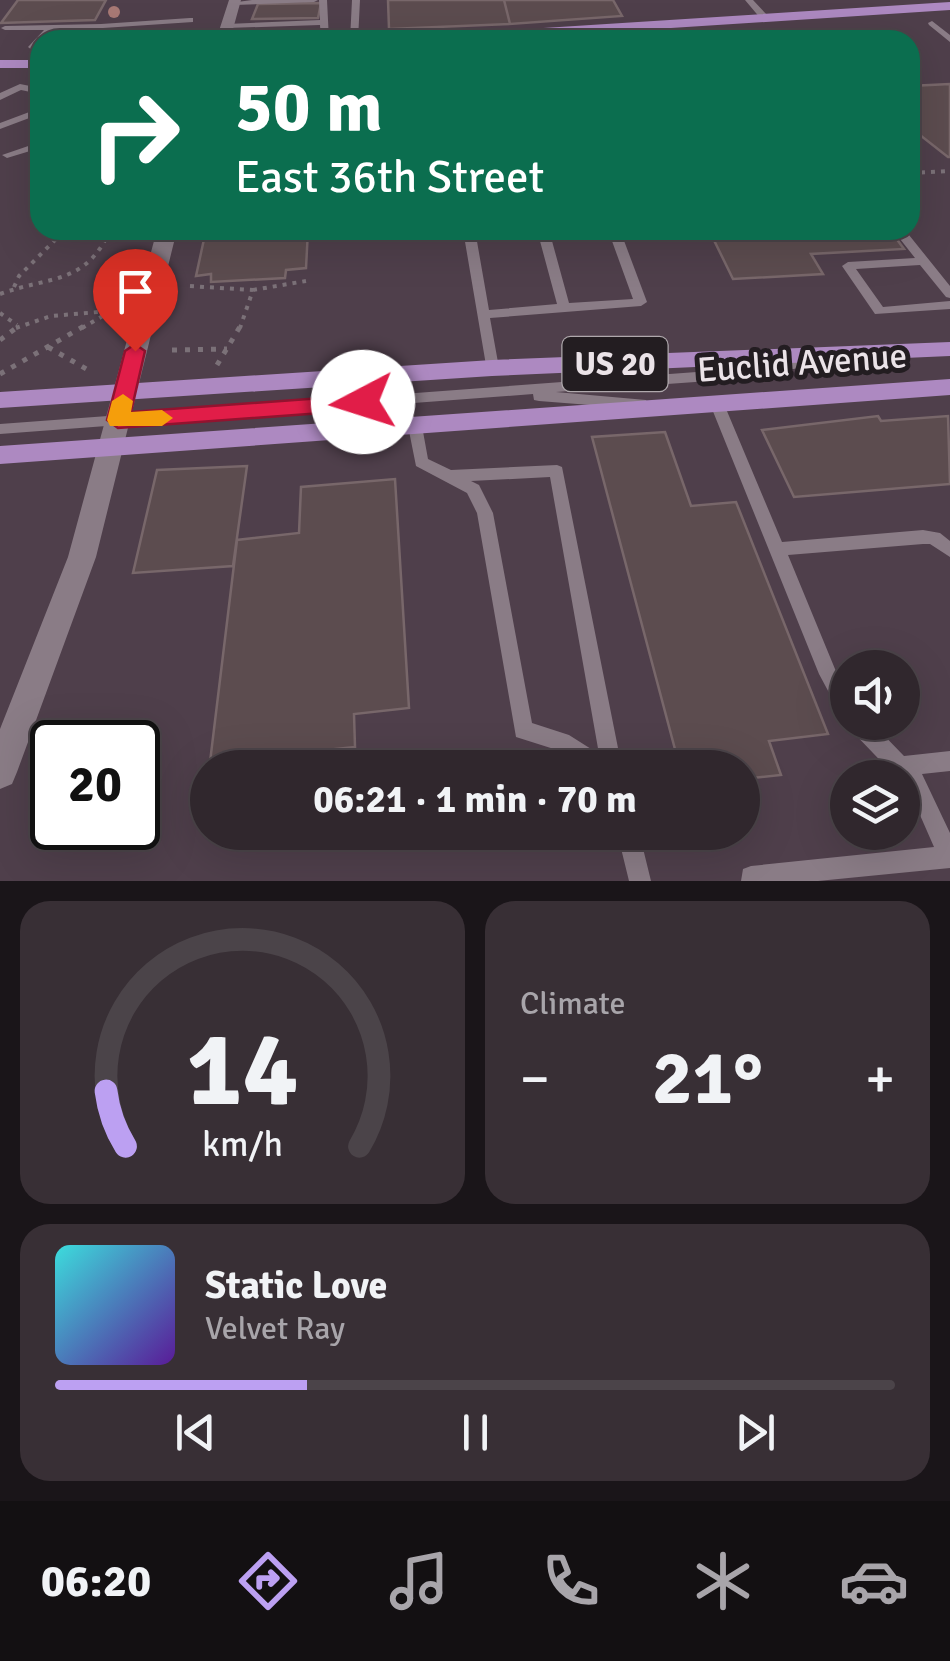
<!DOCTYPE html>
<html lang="en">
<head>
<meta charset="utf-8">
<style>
	:root { --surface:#30272d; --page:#382f35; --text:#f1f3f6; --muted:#a8a5aa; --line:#4b4449; --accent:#bca0f2 }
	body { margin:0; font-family:Signika,sans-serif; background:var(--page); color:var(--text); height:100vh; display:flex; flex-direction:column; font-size:38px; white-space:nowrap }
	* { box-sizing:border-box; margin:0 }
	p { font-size:32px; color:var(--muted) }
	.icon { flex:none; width:55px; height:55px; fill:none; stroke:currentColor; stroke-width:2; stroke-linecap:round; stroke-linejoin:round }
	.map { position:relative; height:881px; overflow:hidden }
	.panel { display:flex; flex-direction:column; gap:20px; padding:20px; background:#1a1519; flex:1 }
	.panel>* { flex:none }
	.banner { position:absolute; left:30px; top:30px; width:890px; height:210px; border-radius:30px; box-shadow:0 10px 40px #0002,0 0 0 2px var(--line); background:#0b6e4f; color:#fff; overflow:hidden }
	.buttons { position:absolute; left:830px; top:650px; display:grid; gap:20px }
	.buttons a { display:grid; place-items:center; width:90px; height:90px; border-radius:50%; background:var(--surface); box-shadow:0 10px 40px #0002,0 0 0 2px var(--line); font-size:50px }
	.speed { position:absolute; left:30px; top:720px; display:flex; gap:20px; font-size:50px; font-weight:700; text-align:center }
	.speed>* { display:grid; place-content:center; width:130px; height:130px; border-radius:50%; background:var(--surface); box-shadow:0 10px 40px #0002,0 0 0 2px var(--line); line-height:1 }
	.speed .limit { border:5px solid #111; border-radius:15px; background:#fff; color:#111 }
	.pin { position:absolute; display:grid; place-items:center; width:85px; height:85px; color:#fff; margin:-102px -42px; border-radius:50% 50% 50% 0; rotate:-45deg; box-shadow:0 0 10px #0007 }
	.pin .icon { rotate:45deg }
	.me { position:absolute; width:110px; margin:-55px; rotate:265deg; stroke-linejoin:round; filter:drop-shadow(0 0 8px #0008) }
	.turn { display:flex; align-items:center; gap:35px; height:210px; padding:0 40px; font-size:45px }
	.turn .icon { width:130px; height:130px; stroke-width:2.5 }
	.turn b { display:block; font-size:70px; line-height:85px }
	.big { font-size:75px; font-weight:700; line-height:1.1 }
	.panel .tile { flex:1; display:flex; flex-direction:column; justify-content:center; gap:15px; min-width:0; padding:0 35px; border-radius:30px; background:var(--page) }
	.panel .dial { align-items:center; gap:0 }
	.dial svg { height:260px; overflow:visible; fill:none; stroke:var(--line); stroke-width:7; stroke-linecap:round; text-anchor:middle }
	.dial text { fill:var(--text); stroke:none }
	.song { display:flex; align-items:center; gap:30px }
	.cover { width:120px; height:120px; border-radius:15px; background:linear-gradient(135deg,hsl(180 70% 55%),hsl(270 70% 35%)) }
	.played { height:10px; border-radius:5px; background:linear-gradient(90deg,var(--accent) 30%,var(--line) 30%) }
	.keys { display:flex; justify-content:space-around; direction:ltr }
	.heat { display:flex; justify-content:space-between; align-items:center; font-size:55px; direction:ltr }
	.panel .tiles { flex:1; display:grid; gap:20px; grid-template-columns:1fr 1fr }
	.tile:last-child { grid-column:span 2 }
	.trip { position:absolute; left:190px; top:750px; width:570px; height:100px; border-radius:50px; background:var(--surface); box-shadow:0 10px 40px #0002,0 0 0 2px var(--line); font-weight:700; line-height:100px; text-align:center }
	.dock { display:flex; height:160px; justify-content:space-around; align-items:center; background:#131012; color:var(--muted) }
	.dock .icon { width:70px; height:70px }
	.dock .on { color:var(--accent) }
	.dock b { font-size:45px; color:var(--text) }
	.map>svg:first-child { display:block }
	.built { fill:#4f3f4b; fill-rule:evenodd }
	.building { fill:#5c4c4f; stroke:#78676a; stroke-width:2.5 }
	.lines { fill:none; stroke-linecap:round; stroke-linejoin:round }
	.path-far1 { stroke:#7b7178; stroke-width:4; stroke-dasharray:4 6; stroke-linecap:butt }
	.path { stroke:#7b7178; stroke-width:5; stroke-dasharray:5 8; stroke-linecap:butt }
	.lane { fill:#8a7c86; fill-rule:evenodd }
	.street { fill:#8a7c86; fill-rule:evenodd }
	.primary { fill:#ad89c1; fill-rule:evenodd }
	.tree { fill:#a87975 }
	.route { fill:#e11d48; stroke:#92132f; stroke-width:2.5 }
	.slow { fill:#f59e0b }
	.labels { text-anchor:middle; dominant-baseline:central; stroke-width:10; stroke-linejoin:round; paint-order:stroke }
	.shield { fill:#231d21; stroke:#afa8ac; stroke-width:2.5 }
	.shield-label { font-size:32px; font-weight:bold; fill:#ebe3e8 }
	.street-label { font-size:35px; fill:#ebe3e8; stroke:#231d21 }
</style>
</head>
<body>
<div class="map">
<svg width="950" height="881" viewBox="0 0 950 881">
	<rect width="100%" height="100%" fill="#40343c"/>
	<path class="built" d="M0 0H950V881H0ZM40 40H910V230H40ZM848 668H902V722H848ZM52 742H138V828H52ZM208 768H742V832H208ZM848 778H902V832H848Z"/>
	<path class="building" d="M18 0H106L95 20 1 23Z
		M388 0H504L510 24 389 29Z
		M504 0H613L622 16 510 24Z
		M321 3 318 18 252 19 258 4Z
		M950 84V157H948L920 135 910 136V86Z
		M206 230H308L306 268 286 270 285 278 211 282V274L196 276Z
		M709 230H890L904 249 811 254 823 274 733 279Z
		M878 416 881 421 948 416 950 484 794 497 762 430Z
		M665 432 691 506 736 502 828 734 769 741 781 775 742 779V768H680L592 437Z
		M247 466 233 566 133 573 157 470Z
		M395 479 409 708 354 714 355 747 210 762 237 540 299 533 301 487Z"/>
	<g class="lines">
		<path class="path-far1" d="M911 173 950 171
			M190 286 253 290 240 328
			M14 287 19 276 55 240V230
			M253 290 306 281
			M0 294C49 276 86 285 110 230
			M0 313 17 325
			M16 328 51 316 110 311
			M82 328 113 310"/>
		<path class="path" d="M0 340 20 325
			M48 347 88 370
			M172 350 227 349
			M217 365 241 325
			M0 374 86 325"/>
		<path class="lane" d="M252 0H318L314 2 234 5 230 3Z
			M319 0H327L329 40H321L320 25 227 28 223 26 227 24 320 20Z
			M352 0H360L358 40H350Z
			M745 0H753L767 15V19H761Z
			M190 18H193V22L103 28 95 40H87L95 29H53L32 50 28 47 44 30H5L1 28 5 26 101 24Z
			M932 21 950 35V42L929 25 928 23Z
			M20 84 40 88V94L21 90 0 100V93Z
			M40 108V114L0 129V123Z
			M40 142V148L7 158 2 155Z
			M463 230H475L489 310 557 304 537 230H549L569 303 633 299 608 230H620L647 302 641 306 490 318 499 368 497 371H487Z
			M893 230H905L950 286V298L946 297 920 265 856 269 883 307 950 301V309L875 314 842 266 848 262 915 258Z
			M828 354 835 359 833 362 737 379 556 392 646 400 648 404 646 408 641 409 539 401 534 400 533 394 0 434V424L737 369Z
			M717 399 724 404 782 542 923 530 940 533 950 541V557L930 544H923L788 555 835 669 848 689V717L841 715 819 674 710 404Z
			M415 421 422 426 428 459 451 470 557 465 562 467 622 768H584L557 750 516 737 477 513 467 493 416 466 408 426ZM550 477 599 754 569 735 532 723 493 513 479 485 471 481Z
			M847 722H871L904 756 950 751V771L922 774 950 833V868L818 881H741L743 869 751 866 934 847 909 790 902 784V778H897L850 729Z
			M617 832H639L651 881H629Z"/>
		<path class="street" d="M229 0H241L230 40H216Z
			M157 230H177L96 557 17 772 12 784 0 789V729L68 557Z"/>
		<path class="primary" d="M950 2V10L485 40H413L420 36Z
			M0 60H40V68H0Z
			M950 342V356L492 376 0 408V392L492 360Z
			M950 379V395L0 464V446Z"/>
	</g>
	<circle class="tree" cx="114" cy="12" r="6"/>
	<path class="route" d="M135 344 145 351 131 412 363 395 374 402 363 410 118 428 107 420 125 351Z"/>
	<path class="slow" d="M123 394 133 401 131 412 162 410 173 418 162 426H110L107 420 112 401Z"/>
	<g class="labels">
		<rect class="shield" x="562.5" y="337" width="105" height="54" rx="8"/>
		<g class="shield-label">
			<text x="615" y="364">US 20</text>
		</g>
		<g class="street-label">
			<text transform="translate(802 363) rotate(-4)">Euclid Avenue</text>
		</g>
	</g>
</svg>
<div class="buttons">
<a><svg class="icon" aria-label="sound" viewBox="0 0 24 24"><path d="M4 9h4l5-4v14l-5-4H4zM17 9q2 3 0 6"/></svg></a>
<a><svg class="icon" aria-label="layers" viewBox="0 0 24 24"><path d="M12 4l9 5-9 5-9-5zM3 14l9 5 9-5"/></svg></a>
</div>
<div class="speed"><div class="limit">20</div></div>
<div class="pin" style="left:135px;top:351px;background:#d93025"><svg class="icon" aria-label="arrive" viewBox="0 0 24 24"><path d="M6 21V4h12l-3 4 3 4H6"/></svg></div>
<svg class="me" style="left:363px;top:402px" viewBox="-20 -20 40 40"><circle r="19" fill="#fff"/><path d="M0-13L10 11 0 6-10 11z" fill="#e11d48"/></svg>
<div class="trip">06:21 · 1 min · 70 m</div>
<div class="banner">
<div class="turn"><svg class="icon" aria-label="right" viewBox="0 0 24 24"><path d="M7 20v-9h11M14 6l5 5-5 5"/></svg><div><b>50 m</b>East 36th Street</div></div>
</div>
</div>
<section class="panel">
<div class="tiles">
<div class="tile dial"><svg viewBox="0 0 100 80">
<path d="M14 69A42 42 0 1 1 86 69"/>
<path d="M14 69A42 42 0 0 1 8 52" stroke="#bca0f2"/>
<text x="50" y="56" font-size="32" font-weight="700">14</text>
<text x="50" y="72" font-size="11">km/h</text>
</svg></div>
<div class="tile"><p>Climate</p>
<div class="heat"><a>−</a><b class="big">21°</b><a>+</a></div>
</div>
<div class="tile">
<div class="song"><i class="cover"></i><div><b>Static Love</b><p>Velvet Ray</p></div></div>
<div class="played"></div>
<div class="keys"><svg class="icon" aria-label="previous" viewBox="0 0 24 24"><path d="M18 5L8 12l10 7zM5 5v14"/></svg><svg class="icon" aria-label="pause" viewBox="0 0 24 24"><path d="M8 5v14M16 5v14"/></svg><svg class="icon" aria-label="next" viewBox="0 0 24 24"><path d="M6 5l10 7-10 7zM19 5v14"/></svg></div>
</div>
</div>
</section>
<nav class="dock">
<b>06:20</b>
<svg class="icon on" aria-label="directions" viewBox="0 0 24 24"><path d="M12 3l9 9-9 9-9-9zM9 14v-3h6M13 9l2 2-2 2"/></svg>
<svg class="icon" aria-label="music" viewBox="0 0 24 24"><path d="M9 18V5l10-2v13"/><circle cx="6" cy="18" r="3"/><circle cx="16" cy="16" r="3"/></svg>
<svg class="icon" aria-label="phone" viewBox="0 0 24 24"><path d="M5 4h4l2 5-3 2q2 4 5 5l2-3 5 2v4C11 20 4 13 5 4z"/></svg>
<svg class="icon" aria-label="climate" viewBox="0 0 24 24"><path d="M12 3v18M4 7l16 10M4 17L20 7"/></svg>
<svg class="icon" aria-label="car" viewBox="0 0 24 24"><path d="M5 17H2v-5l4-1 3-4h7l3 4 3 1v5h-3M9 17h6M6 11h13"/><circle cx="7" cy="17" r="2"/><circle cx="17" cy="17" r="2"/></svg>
</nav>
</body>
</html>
